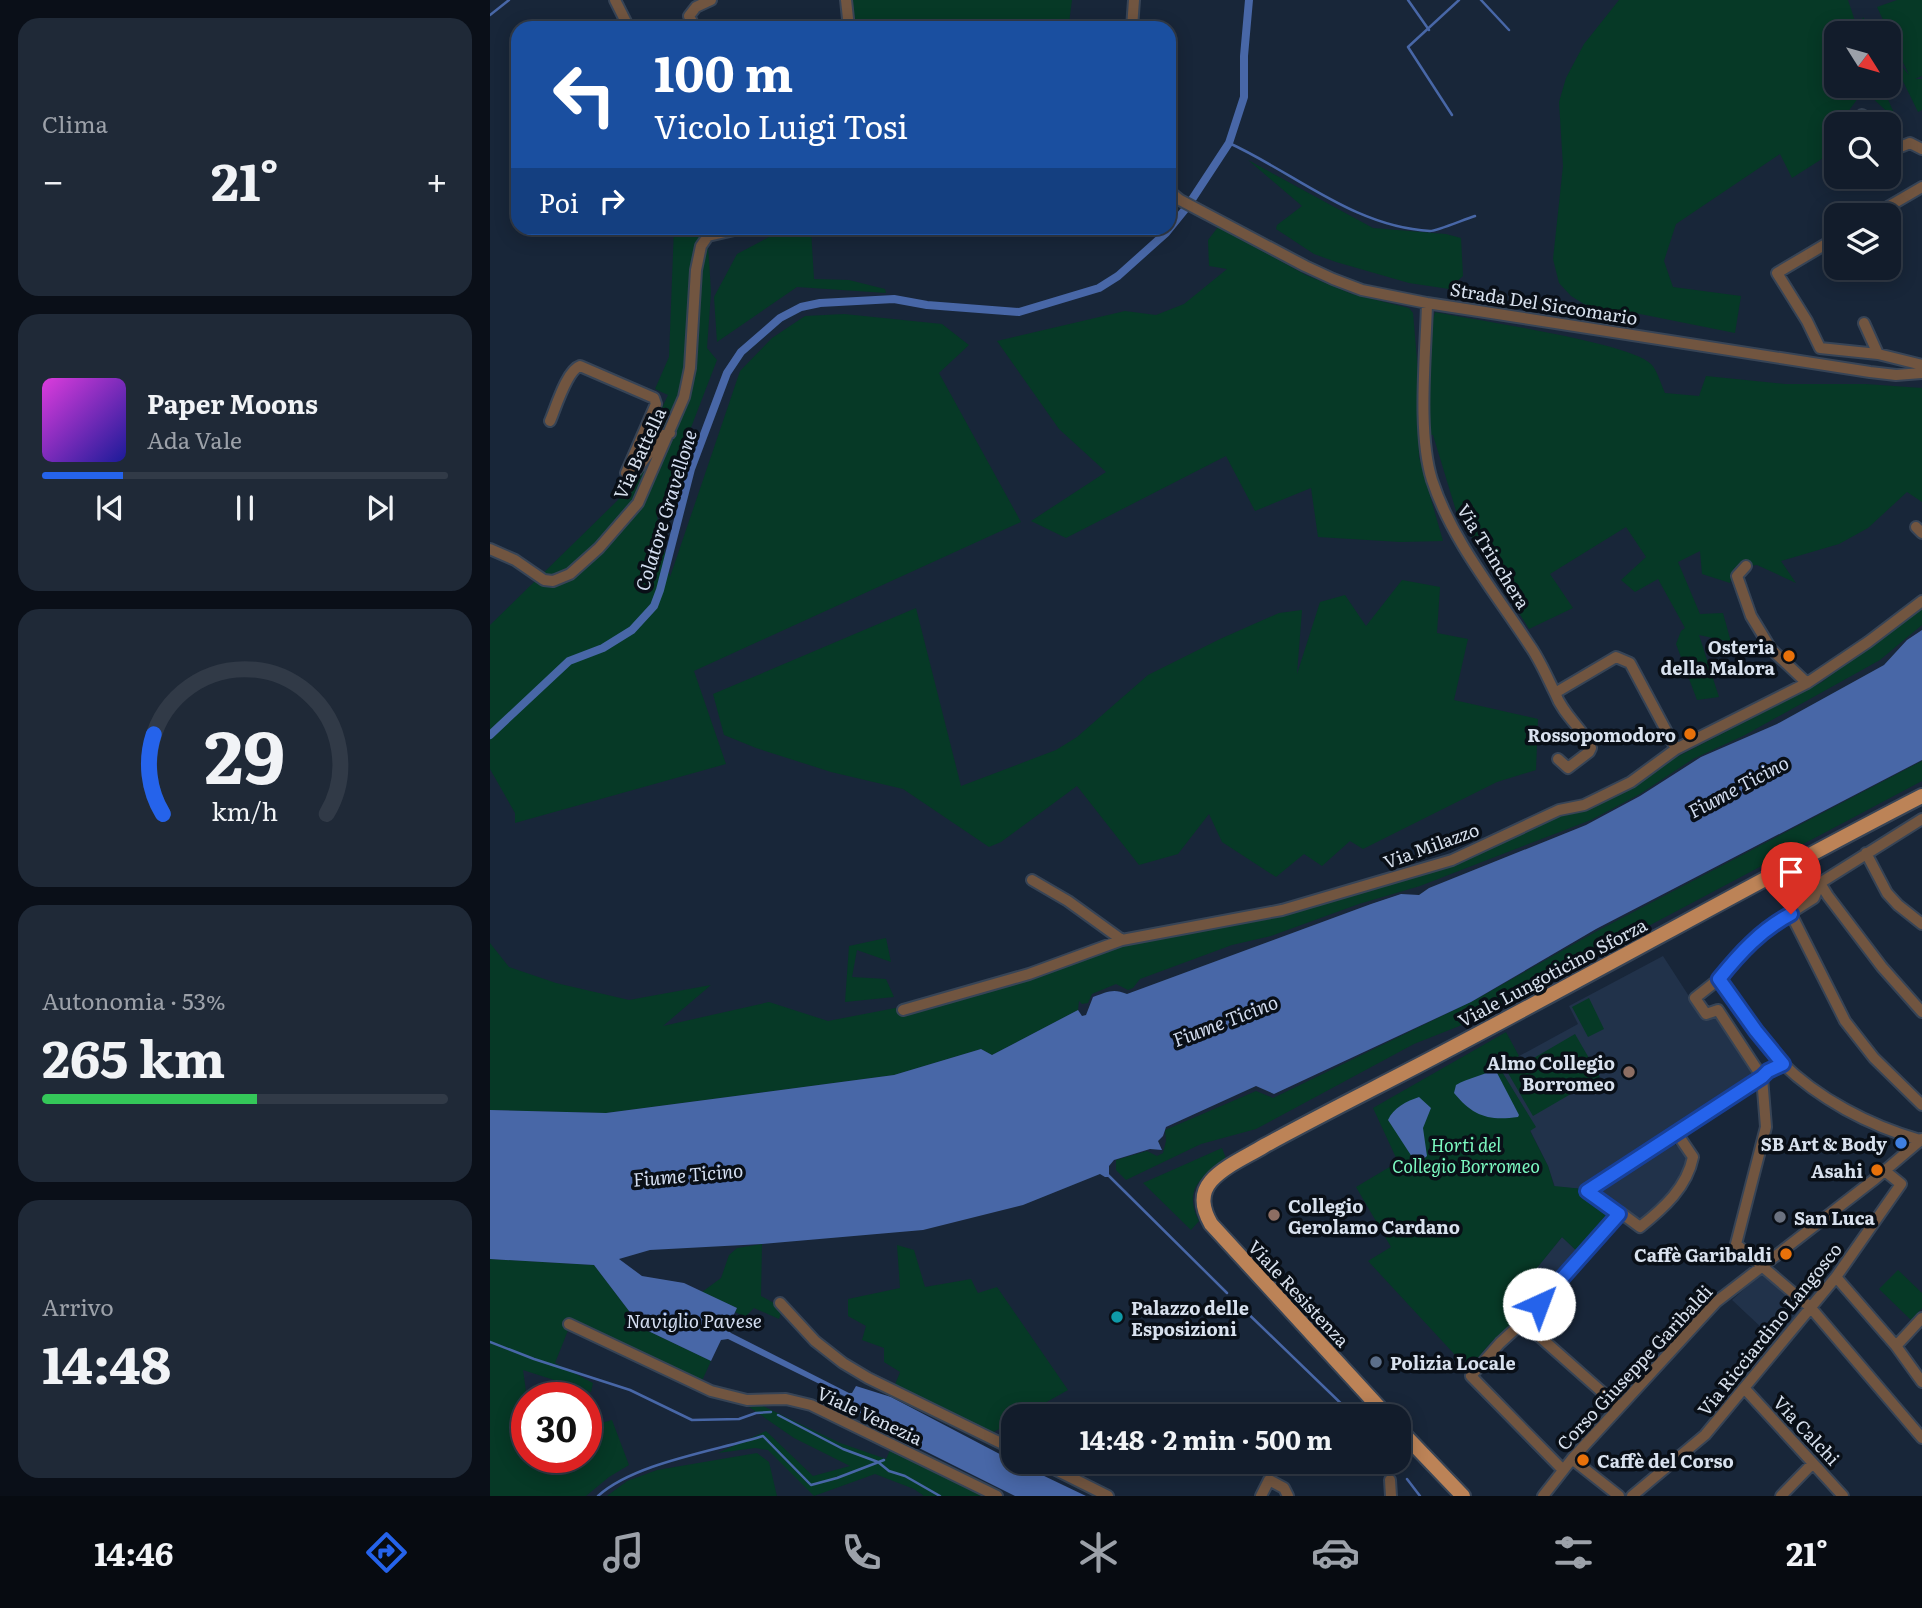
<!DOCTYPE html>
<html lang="it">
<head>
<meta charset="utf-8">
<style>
	:root { --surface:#121c2b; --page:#1f2937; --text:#f1f3f6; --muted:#9ca1a9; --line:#313a47; --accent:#2563eb }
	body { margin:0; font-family:Literata,serif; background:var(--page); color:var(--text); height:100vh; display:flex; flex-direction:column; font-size:26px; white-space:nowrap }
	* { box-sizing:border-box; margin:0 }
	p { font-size:23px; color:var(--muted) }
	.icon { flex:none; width:38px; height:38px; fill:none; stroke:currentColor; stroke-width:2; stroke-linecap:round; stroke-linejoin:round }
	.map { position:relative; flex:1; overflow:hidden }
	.drawer { display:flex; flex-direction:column; gap:18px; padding:18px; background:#0a0f18; width:490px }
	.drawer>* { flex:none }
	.guide { position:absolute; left:21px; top:21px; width:665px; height:214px; border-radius:21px; box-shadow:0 4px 18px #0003,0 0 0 2px var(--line); background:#1a4fa0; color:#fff; overflow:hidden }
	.needle { width:46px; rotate:127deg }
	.tools { position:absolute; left:1334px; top:21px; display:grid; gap:14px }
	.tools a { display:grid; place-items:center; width:77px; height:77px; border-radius:14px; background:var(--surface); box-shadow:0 4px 18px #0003,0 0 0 2px var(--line); font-size:35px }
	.speed { position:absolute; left:21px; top:1382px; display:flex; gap:14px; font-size:35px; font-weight:700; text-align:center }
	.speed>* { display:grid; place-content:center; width:91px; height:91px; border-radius:50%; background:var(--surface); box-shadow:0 4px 18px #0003,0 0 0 2px var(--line); line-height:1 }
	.speed .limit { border:10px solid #d22; background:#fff; color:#111 }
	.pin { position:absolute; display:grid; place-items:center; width:60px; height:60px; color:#fff; margin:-72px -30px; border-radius:50% 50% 50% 0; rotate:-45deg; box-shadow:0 0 7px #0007 }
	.pin .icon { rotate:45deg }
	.me { position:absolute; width:77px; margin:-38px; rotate:43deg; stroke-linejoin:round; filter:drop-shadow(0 0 5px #0008) }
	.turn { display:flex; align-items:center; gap:24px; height:147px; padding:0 28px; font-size:32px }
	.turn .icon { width:91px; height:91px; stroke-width:2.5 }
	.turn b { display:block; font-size:49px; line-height:60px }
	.then { display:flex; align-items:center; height:66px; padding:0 28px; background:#0003; gap:14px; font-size:26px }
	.big { font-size:52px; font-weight:700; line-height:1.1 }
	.drawer .widget { flex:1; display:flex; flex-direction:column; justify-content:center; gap:10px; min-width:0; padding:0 24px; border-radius:21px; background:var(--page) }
	.drawer .dial { align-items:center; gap:0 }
	.dial svg { height:182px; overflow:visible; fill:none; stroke:var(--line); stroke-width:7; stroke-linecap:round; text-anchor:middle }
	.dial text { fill:var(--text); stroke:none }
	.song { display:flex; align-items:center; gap:21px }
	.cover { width:84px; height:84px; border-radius:10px; background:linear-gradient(135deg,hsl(300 70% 55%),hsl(240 70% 35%)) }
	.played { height:7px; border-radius:4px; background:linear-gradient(90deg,var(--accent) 20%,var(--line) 20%) }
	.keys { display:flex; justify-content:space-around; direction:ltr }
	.heat { display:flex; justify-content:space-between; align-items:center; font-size:38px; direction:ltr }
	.charge { height:10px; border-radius:5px; background:linear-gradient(90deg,#34c759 53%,var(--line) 0) }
	.trip { position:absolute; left:511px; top:1404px; width:410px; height:70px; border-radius:21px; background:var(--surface); box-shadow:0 4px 18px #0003,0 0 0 2px var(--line); font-weight:700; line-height:70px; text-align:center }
	.tab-bar { display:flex; height:112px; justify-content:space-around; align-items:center; background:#070b11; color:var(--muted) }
	.tab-bar .icon { width:49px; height:49px }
	.tab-bar .active { color:var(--accent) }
	.tab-bar b { font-size:32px; color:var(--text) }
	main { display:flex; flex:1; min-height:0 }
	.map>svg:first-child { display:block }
	.built { fill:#21324a }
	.green { fill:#063926 }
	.water { fill:#4867a7 }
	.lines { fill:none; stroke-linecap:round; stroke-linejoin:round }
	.stream { stroke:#4867a7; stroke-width:2.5 }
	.canal { stroke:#4867a7; stroke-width:8 }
	.minor-casing { stroke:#374456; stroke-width:14 }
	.major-casing { stroke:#374456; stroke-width:18 }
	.minor { stroke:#715540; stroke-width:10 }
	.major { stroke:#bc8357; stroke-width:14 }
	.route-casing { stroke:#184099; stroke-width:18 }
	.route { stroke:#2563eb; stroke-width:12 }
	.food-dot { fill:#e8710a; stroke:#090f17; stroke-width:2.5 }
	.education-dot { fill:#8d6e63; stroke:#090f17; stroke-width:2.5 }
	.shop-dot { fill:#3f7fe0; stroke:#090f17; stroke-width:2.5 }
	.worship-dot { fill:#6b7280; stroke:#090f17; stroke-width:2.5 }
	.culture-dot { fill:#0f9aa8; stroke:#090f17; stroke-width:2.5 }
	.service-dot { fill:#5c6f8a; stroke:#090f17; stroke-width:2.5 }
	.labels { text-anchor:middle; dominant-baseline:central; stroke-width:7; stroke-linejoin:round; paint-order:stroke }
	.street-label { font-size:18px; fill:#d8e1ee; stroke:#090f17 }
	.poi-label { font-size:18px; font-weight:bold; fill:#d8e1ee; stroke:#090f17; text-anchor:end }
	.park-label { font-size:18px; font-style:italic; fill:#7cf9c1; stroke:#090f17 }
	.water-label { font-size:19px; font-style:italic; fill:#d3ddf0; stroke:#090f17 }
</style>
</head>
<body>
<main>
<section class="drawer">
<div class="widget"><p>Clima</p>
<div class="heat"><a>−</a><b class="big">21°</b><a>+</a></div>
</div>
<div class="widget">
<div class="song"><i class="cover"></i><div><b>Paper Moons</b><p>Ada Vale</p></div></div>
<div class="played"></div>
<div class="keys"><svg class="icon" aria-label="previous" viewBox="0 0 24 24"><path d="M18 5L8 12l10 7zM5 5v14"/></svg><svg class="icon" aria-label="pause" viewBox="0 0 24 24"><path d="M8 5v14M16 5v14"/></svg><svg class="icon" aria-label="next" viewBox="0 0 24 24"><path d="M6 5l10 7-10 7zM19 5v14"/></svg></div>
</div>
<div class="widget dial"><svg viewBox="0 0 100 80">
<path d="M14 69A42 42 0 1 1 86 69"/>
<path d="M14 69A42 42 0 0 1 10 34" stroke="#2563eb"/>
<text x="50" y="56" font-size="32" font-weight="700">29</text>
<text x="50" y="72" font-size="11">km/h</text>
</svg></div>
<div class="widget"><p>Autonomia · 53%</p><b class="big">265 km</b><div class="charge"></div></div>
<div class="widget"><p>Arrivo</p><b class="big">14:48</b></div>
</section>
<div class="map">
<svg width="1432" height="1496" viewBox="0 0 1432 1496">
	<rect width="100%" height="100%" fill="#182639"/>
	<path class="built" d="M1173 956 1215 1021 1227 1013 1269 1076 1095 1189 1065 1187 1058 1166 1040 1130 1045 1127 1009 1067 1088 1024 1079 1006Z
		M1180 1140 1198 1156V1165L1177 1201 1149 1225 1101 1192Z
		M1072 1237 1090 1254 1027 1323 1012 1310Z
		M1272 1273 1313 1311 1288 1343 1242 1300Z"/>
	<path class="green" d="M362 0H582L579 23H522L521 28H366Z
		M1129 0H1358L1368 30 1373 17 1385 33H1346V86H1392L1408 122 1374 90 1349 124H1346V150L1302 178 1290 154 1186 224 1174 261 1183 287 1251 296 1245 333 1145 313 1118 311 1094 304 1081 296 1069 283 1063 259 1073 166 1069 102 1076 78 1094 44Z
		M1407 0H1432V76L1425 79H1432V110L1428 112 1409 73 1398 80V50L1419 75 1387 7Z
		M758 160 883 228 956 234 971 238 973 276 959 289 919 283 846 262 824 254 786 229 787 225 812 206Z
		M728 227 816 275 862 294 919 308 923 313 928 371 929 457 953 541 910 542 828 537 821 488 765 511 736 456 576 538 541 521 616 472 569 429 507 341 635 311 666 315 694 304 737 269 719 266 718 240Z
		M184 228H220L218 245 221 292 217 348 227 360 167 516 180 577 250 371 282 338 315 316 354 314 452 324 479 345 449 373 531 522 204 671 236 764 25 823V813L0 769V625L129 499 178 395 165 389 179 357Z
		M321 230 324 279 359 280 395 289 396 293 307 287 227 342 224 297 247 254 281 236Z
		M945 312C983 320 1140 342 1161 364 1167 370 1171 384 1175 393L1209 396 1216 376 1295 384H1376L1432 388V502L1417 492 1378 528 1349 544 1291 561 1306 583 1267 565 1244 568 1240 583 1212 574 1210 551 1188 562 1210 614 1233 613 1241 642 1209 635 1229 697 1207 700 1186 644 1191 631 1195 628 1168 579 1145 592 1131 580 1156 557 1136 527 1060 574 1083 608 1039 629 967 514 943 435H939C940 395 933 352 945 312Z
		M912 580 950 587 947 633 978 639 964 700 1048 719 1046 770 1007 782 873 849 860 841 832 866 814 854 786 877 732 842 719 814 688 854 649 865 587 786 511 842 499 847 413 789 341 772 266 748 234 735 223 694 426 608 471 786 566 750 587 737 658 675 730 639 789 613 812 610 807 674 830 602 855 595 876 626Z
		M1432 606V625L1390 660 1255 735 1203 759 1150 794 1101 820 930 886 869 904 781 936 742 945 650 979 643 988 638 990 626 984 602 994 598 1003 592 1004 589 1001 588 1010 502 1055 491 1049 404 1075 116 1113 0 1110V943L19 967 66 983 139 1000 221 985 173 1026 279 1002 338 1021 421 1005 636 943 949 868 981 857 1067 816 1091 812 1141 786 1173 764 1332 682Z
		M1432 761V781L972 1025 924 1044 766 1129 711 1144 636 1180 626 1170V1160L657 1151 667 1156 673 1153 676 1141 675 1130 766 1091 783 1098 985 1000 1107 931Z
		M396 938 401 962 367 950 362 977 396 979 404 997 355 1002 359 946Z
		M1099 998 1114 1029 1098 1037 1082 1007Z
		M1016 1032 1029 1056 1009 1067 1046 1127 1040 1131 1058 1166 1064 1186 1093 1189 1092 1193 1127 1213 1090 1254 1072 1237 1013 1310 1027 1323C1005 1334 993 1351 979 1370L878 1261 901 1247 866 1187 908 1162 883 1108Z
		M1085 1034 1110 1077 1043 1116 1018 1073Z
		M732 1148 737 1161C711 1175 693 1190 709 1221L701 1230 653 1183Z
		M272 1244 271 1296 284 1303 291 1313 289 1319 264 1308 255 1317 245 1312 247 1308 212 1292 231 1278 239 1255 247 1248Z
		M407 1245 424 1250 435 1287 481 1279 488 1293 507 1287 578 1390 532 1416H523V1421L502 1433 404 1387 410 1372 394 1362V1348L372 1340 376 1326 358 1316V1299L410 1288Z
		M0 1259 104 1265 152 1328 221 1361 211 1383 81 1323 65 1363 103 1383 101 1392 33 1370 37 1398V1458H55L61 1473 73 1458H96V1427L122 1420 139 1465 119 1477 96 1496H0Z
		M1408 1270 1432 1293V1308L1421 1320 1389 1289Z
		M269 1404 350 1443 396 1459 401 1448 507 1496H434L424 1489 385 1474 324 1496 278 1450 265 1448 228 1453 276 1431 323 1476 360 1466 304 1438 259 1407Z
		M267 1453 279 1462 287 1496H117L137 1481 167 1470Z"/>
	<path class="water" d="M1432 630V760L1106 929 981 1002 784 1094 766 1086 676 1127 673 1136 668 1141 672 1150 660 1149 624 1160 619 1166V1177H615L610 1174 533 1205 433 1230 272 1244 160 1250 129 1259 152 1276 194 1283 247 1308 237 1329 241 1333 359 1393H362L366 1386 401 1397 523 1461 596 1496H525L401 1434 357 1404 358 1398 238 1339 231 1340 221 1361 152 1328 104 1265 0 1259V1110L116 1113 404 1075 491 1049 502 1055 588 1010 592 1016 596 1015 603 997C617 992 623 988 637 994L881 904 911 894 929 895 939 888 1096 825 1150 796 1211 757 1287 724 1394 665 1417 640Z
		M1005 1069 1029 1115 1028 1117C998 1121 983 1116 964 1093L966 1085C978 1078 992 1076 1005 1069Z
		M929 1097 941 1108 933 1128 937 1156 931 1161 924 1160 898 1120C903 1108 917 1101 929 1097Z"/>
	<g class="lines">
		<path class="stream" d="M918 0 939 30
			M991 0 1019 30
			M0 15 19 0
			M962 115 918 47 969 0
			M739 143C805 173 864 227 940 231 947 231 975 219 985 216
			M617 1174 737 1293
			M745 1301 864 1416
			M0 1342 44 1359 140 1390 202 1420 249 1419 266 1413 281 1412
			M288 1415 353 1449 388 1462 399 1471 415 1476 450 1496
			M917 1479 930 1496
			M108 1496C144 1463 225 1451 273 1436L321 1485 347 1478 394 1460"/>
		<path class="canal" d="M0 735 79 661 113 648 142 630 164 606 170 590 201 469 237 373 251 352 290 318 311 307 330 303 404 299 437 305 529 312 609 288 628 276 676 233 697 207 739 143 754 97V56L759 0"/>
		<g class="minor-casing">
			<path id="minor" d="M125 0 139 28
				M356 0 359 28
				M205 28 199 16 206 7 221 0
				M642 28 644 0
				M1372 115 1383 124
				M1398 137 1410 147 1420 143 1432 149
				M679 191 690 200 815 266 843 279 872 290 937 303 1380 372 1406 375 1432 373
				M1384 215 1432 187
				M218 236 253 228
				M1346 238 1287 273 1317 321 1330 348 1388 354 1432 365
				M937 303C936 352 927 433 942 480 962 541 1005 592 1040 646 1050 660 1057 677 1065 693L1126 657 1140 663 1186 749
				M1374 323 1388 354
				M60 421C66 407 77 370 90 366L164 398 166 404 136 473 143 474 173 435 180 433
				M1426 527 1432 533
				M0 549 25 560 54 580 63 581 80 574 109 548 148 503 194 397 200 368 206 270 211 246 218 236
				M1256 566 1247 576 1261 616 1272 634 1281 649 1317 683
				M1065 693C1074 717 1094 729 1101 748L1099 752 1078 768 1068 759
				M1376 853 1397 893 1408 905 1432 924
				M542 880 578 901 632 940
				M1330 883 1338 896 1392 967 1432 1012
				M1330 883 1432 819
				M1301 914 1355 1021 1384 1058 1432 1105
				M1229 979 1252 950 1286 922 1324 898 1330 883
				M413 1010 539 974 632 940 792 910 962 860 1069 810 1094 805 1141 782 1186 749 1317 683 1378 642 1432 601
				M1293 1064 1278 1071 1272 1077 1228 1010 1216 1014 1205 998 1229 979C1248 1006 1267 1037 1290 1061 1328 1099 1380 1126 1430 1140
				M1129 1214 1097 1191 1272 1077 1276 1127 1246 1244 1321 1308 1432 1438
				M1346 1277 1406 1346 1432 1382
				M290 1303 325 1341 353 1363 378 1378 523 1449
				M1033 1322 1129 1407
				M79 1324 221 1391 257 1400 296 1399 321 1405 507 1496
				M1406 1346 1432 1318
				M1255 1389 1353 1496
				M1082 1459 1129 1496
				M548 1461 618 1496
				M1073 1470 981 1376 1010 1343 1033 1322 1131 1213 1150 1227C1174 1208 1197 1187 1203 1157L1186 1132
				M900 1480 901 1496
				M771 1496 779 1480 794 1488 798 1496
				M1053 1496 1082 1459 1226 1302 1385 1179 1432 1139
				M1142 1496 1215 1435 1346 1277 1411 1184 1395 1171
				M1291 1496 1323 1463"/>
		</g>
		<g class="major-casing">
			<path id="major" d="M897 1416 721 1224C713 1210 709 1195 721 1181 734 1166 758 1156 774 1146 825 1118 877 1092 929 1065 1098 977 1263 883 1432 796
				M908 1428 973 1496"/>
		</g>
		<use href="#minor" class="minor"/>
		<use href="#major" class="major"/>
	</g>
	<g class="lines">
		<g class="route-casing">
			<path id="route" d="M1049 1304 1129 1214 1097 1191 1272 1077 1278 1071 1293 1064 1266 1031 1229 979C1250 953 1271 930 1301 914"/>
		</g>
		<use href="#route" class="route"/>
	</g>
	<g class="food-dot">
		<circle cx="1299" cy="656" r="7"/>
		<circle cx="1200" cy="734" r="7"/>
		<circle cx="1387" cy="1170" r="7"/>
		<circle cx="1296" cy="1254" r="7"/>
		<circle cx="1093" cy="1460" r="7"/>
	</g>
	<g class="education-dot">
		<circle cx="1139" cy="1072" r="7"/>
		<circle cx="784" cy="1215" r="7"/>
	</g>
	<circle class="shop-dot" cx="1411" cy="1143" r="7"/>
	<circle class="worship-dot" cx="1290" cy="1217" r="7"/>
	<circle class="culture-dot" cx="627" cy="1317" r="7"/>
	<circle class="service-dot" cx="886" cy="1362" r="7"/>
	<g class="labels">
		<g class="street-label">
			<text transform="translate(1054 303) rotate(9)">Strada Del Siccomario</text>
			<text transform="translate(149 453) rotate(-65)">Via Battella</text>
			<text transform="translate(1004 556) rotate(58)">Via Trinchera</text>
			<text transform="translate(941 845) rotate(-20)">Via Milazzo</text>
			<text transform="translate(1062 972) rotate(-28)">Viale Lungoticino Sforza</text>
			<text transform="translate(809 1293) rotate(47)">Viale Resistenza</text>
			<text transform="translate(1279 1329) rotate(-51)">Via Ricciardino Langosco</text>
			<text transform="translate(1144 1367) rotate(-47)">Corso Giuseppe Garibaldi</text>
			<text transform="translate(380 1415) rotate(25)">Viale Venezia</text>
			<text transform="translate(1317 1430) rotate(47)">Via Calchi</text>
		</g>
		<g class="poi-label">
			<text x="1285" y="646">Osteria<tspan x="1285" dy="21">della Malora</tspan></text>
			<text x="1186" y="734">Rossopomodoro</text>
			<text x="1125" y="1062">Almo Collegio<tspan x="1125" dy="21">Borromeo</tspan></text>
			<text x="1397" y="1143">SB Art &amp; Body</text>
			<text x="1373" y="1170">Asahi</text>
			<text x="798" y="1205" text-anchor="start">Collegio<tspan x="798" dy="21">Gerolamo Cardano</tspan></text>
			<text x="1304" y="1217" text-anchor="start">San Luca</text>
			<text x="1282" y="1254">Caffè Garibaldi</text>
			<text x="641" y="1307" text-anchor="start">Palazzo delle<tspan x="641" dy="21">Esposizioni</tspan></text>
			<text x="900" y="1362" text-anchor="start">Polizia Locale</text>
			<text x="1107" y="1460" text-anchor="start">Caffè del Corso</text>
		</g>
		<g class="park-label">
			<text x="976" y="1144">Horti del<tspan x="976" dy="21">Collegio Borromeo</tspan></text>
		</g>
		<g class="water-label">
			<text transform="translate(175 510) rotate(-73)">Colatore Gravellone</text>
			<text transform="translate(1248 786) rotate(-28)">Fiume Ticino</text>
			<text transform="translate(735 1020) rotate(-21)">Fiume Ticino</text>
			<text transform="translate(198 1174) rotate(-5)">Fiume Ticino</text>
			<text x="204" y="1320">Naviglio Pavese</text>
		</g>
	</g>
</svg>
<div class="tools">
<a><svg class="needle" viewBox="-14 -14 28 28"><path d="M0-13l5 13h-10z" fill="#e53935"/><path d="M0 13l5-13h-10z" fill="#9ca1a9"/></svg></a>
<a><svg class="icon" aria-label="search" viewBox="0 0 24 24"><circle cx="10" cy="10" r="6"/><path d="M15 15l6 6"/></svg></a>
<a><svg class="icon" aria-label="layers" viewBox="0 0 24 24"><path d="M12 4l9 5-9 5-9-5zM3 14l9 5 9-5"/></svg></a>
</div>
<div class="speed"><div class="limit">30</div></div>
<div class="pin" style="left:1301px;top:914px;background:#d93025"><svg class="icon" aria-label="arrive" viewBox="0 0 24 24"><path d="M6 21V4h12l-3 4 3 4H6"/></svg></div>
<svg class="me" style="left:1049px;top:1304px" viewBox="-20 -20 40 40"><circle r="19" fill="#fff"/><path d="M0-13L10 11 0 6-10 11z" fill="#2563eb"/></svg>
<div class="trip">14:48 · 2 min · 500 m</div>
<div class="guide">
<div class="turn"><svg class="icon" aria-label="left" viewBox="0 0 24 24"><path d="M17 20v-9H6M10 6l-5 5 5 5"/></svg><div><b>100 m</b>Vicolo Luigi Tosi</div></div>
<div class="then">Poi<svg class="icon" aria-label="right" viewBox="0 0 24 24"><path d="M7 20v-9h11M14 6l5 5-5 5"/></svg></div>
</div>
</div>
</main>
<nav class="tab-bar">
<b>14:46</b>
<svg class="icon active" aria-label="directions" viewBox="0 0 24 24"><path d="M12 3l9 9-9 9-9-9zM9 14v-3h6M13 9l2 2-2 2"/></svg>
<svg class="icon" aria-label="music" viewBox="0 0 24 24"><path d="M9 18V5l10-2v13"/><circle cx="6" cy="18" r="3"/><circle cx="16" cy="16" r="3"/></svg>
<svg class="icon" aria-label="phone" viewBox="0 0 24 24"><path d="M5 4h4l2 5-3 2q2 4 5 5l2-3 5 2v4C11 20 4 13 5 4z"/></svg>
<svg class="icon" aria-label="climate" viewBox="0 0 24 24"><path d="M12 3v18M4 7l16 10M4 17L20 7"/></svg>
<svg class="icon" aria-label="car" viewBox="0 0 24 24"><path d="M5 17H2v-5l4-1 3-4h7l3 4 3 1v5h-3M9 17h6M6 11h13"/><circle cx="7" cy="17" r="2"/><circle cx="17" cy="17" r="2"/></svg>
<svg class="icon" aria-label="filters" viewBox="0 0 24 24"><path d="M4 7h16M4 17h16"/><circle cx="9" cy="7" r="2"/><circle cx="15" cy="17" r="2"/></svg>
<b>21°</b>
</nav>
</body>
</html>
